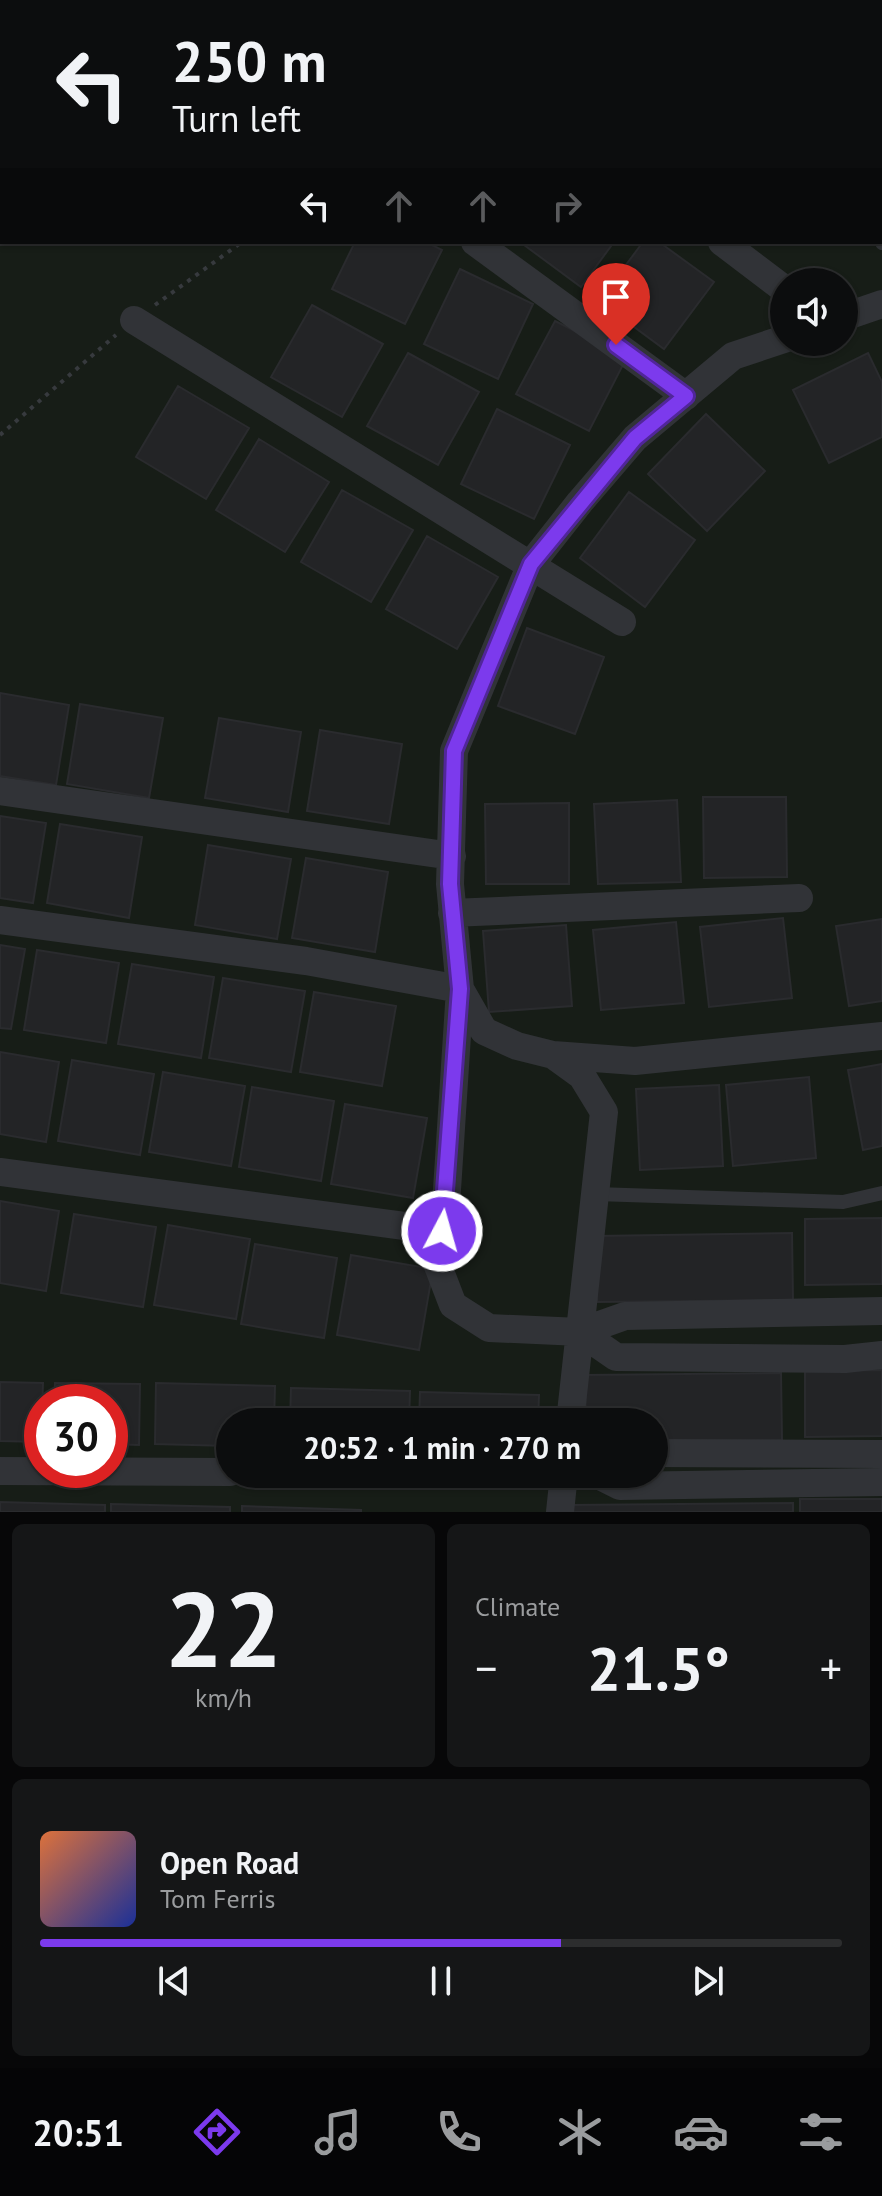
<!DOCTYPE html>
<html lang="en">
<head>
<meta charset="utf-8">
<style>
	:root { --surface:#0c0d0e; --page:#151617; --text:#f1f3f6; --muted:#9a9c9e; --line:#2c2d2e; --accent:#7c3aed }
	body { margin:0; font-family:"PT Sans",sans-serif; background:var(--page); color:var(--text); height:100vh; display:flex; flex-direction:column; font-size:30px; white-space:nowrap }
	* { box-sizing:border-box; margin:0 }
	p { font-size:26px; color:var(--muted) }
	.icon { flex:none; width:44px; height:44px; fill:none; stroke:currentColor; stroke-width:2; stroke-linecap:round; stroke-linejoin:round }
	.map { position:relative; height:1512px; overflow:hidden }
	.side { display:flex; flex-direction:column; gap:12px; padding:12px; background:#070708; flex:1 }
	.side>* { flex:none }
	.banner { position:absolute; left:0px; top:0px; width:882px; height:244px; box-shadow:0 2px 6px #0004,0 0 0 2px var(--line); background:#0c0d0e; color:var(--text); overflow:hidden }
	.fabs { position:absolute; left:770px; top:268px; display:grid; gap:16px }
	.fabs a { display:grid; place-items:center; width:88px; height:88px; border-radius:50%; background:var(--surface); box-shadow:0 2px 6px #0004,0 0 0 2px var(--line); font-size:40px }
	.speed { position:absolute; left:24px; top:1384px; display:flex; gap:16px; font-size:40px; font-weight:700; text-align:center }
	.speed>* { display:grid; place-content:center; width:104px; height:104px; border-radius:50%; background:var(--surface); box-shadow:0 2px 6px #0004,0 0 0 2px var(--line); line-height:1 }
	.speed .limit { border:12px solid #d22; background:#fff; color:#111 }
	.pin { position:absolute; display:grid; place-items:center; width:68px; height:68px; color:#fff; margin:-82px -34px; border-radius:50% 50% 50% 0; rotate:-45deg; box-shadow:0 0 8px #0007 }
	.pin .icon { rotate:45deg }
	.me { position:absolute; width:88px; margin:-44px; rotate:6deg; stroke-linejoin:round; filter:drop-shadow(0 0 6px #0008) }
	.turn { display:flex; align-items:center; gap:28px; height:168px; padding:0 40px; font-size:36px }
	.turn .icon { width:104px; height:104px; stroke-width:2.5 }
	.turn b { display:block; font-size:56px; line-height:68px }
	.lanes { display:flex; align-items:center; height:76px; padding:0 40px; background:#0003; justify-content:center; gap:40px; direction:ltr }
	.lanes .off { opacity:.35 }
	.big { font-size:60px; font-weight:700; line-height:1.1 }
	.side .tile { flex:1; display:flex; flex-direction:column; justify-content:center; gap:12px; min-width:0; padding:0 28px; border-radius:12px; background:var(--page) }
	.side .dial { align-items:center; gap:0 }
	.dial b { font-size:104px; line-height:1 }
	.song { display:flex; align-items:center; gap:24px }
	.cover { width:96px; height:96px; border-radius:12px; background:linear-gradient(135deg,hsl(20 70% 55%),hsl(230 70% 35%)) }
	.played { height:8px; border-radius:4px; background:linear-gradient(90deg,var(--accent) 65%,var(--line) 65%) }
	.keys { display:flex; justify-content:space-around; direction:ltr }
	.heat { display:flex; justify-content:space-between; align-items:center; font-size:44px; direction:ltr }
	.side .tiles { flex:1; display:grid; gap:12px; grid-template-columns:1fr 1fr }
	.tile:last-child { grid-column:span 2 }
	.trip { position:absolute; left:216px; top:1408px; width:452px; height:80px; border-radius:40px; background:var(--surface); box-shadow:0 2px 6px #0004,0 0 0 2px var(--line); font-weight:700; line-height:80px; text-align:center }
	.tab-bar { display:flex; height:128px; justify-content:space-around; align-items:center; background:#050506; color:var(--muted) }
	.tab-bar .icon { width:56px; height:56px }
	.tab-bar .on { color:var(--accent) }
	.tab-bar b { font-size:36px; color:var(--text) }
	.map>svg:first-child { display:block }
	.green { fill:#171d17; fill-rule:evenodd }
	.building { fill:#232426; stroke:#2a2b2e; stroke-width:2 }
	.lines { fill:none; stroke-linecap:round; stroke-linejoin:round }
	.path { stroke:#373a3e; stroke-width:4; stroke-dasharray:4 6; stroke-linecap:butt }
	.service { stroke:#313337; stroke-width:14 }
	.minor { stroke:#313337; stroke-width:28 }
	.route-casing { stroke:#51269a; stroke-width:20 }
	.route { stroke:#7c3aed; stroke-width:14 }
</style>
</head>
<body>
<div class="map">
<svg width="882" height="1512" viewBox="0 0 882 1512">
	<rect width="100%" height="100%" fill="#101112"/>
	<path class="green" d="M0 0H882V1512H0ZM2 2H880V242H2ZM784 282H844V342H784ZM42 1402H110V1470H42ZM230 1422H654V1474H230Z"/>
	<path class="building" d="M358 0H475V2H358Z
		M880 61H882V182L880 181Z
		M355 242H426L442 250 405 324 332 289Z
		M520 242H614L581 287Z
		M643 242H659L714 282 664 349 599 301Z
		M460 269 533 304 498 379 424 344Z
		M312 305 383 344 342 417 271 377Z
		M555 321 627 357 589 431 516 394Z
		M408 353 479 392 438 465 367 426Z
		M868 353 882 382V437L829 463 793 390Z
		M178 386 249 428 206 499 136 457Z
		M497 409 570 445 534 519 461 484Z
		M706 414 765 471 707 531 648 474Z
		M259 439 329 482 285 552 216 510Z
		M342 490 413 530 371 602 301 562Z
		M629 492 695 540 645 607 580 558Z
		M427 536 498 577 457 649 386 609Z
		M527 628 604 657 575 734 498 706Z
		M0 693 69 705 56 785 0 776Z
		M80 704 163 718 149 798 67 784Z
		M219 718 301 732 288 812 205 798Z
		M320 730 402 744 389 824 307 811Z
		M703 797H786L787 877 704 878Z
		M677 800 681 882 598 884 594 804Z
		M569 803V884H486L485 804Z
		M0 816 46 823 33 903 0 898Z
		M60 824 142 837 129 918 47 903Z
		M208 845 291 859 277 939 195 925Z
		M306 858 388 872 375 952 292 938Z
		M783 918 792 998 709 1007 700 927Z
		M882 919V1001L849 1006 836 926Z
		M676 922 684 1003 601 1010 593 930Z
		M566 925 572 1006 489 1012 483 931Z
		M0 945 25 949 11 1029 0 1028Z
		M37 950 119 963 106 1043 24 1030Z
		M132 964 214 977 201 1058 118 1044Z
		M223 978 305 991 291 1072 209 1058Z
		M314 992 396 1006 382 1086 300 1072Z
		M0 1052 59 1062 46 1142 0 1134Z
		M72 1060 154 1074 140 1155 58 1141Z
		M882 1064V1146L863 1150 848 1070Z
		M163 1072 245 1086 231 1166 149 1152Z
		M809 1077 816 1158 733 1166 726 1085Z
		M719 1085 723 1166 640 1170 636 1089Z
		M252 1087 334 1101 321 1181 239 1167Z
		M345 1104 427 1118 413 1198 331 1184Z
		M0 1201 59 1211 46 1291 0 1283Z
		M74 1214 156 1227 143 1307 61 1293Z
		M882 1218V1284L805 1285V1219Z
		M168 1225 250 1239 236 1319 154 1305Z
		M792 1233 793 1300 597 1302 596 1236Z
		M255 1244 337 1258 324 1338 241 1324Z
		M351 1255 433 1269 419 1350 337 1335Z
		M882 1370V1436L805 1437V1371Z
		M781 1373 782 1440 654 1441V1422H586L585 1375Z
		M0 1382 43 1383 41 1442 0 1441Z
		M55 1383 140 1384 139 1445 110 1444V1402H54Z
		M156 1383 275 1386 274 1422H230V1446L155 1444Z
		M291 1388 410 1391 409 1422H290Z
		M420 1392 539 1395 538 1422H419Z
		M800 1499H882V1512H800Z
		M0 1502 105 1505V1512H0Z
		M793 1503V1512H571V1505Z
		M111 1504 230 1507V1512H111Z
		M242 1506 361 1510V1512H242Z"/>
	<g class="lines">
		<path class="path" d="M78 2 80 0
			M352 2V0
			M486 2V0
			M0 101 2 98
			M155 305 242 242
			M0 435 116 335"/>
		<path class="service" d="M796 0 797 2
			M880 21 882 20
			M880 238 882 243
			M596 1194 843 1202 882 1193"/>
		<path class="minor" d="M475 242 686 396
			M722 242 784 289
			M844 317 882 304
			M134 320 622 622
			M784 339 733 356 635 438 580 502 531 564 454 751 450 884 460 989 446 1205 438 1266 453 1305 489 1328 580 1332 625 1316 882 1311
			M0 791 452 856
			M452 913 799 898
			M0 920 306 961 460 989 484 1031 517 1046 553 1055 582 1076 604 1112 570 1422
			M553 1055 635 1061 882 1036
			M0 1172 442 1231
			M580 1332 616 1357 845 1359 882 1355
			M654 1453 882 1454
			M0 1471 230 1472
			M518 1474H598
			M598 1475 620 1486 882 1482
			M560 1512 564 1474"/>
	</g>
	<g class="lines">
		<g class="route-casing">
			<path id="route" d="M442 1231 460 989 450 884 454 751 531 564 635 438 686 396 616 345"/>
		</g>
		<use href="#route" class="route"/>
	</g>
</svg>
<div class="fabs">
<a><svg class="icon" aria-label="sound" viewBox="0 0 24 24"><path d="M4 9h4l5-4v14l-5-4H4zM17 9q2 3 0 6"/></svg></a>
</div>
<div class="speed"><div class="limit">30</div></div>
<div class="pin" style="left:616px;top:345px;background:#d93025"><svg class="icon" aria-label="arrive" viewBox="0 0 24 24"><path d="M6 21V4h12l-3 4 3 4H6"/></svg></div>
<svg class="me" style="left:442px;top:1231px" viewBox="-20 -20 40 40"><circle r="17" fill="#7c3aed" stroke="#fff" stroke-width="3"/><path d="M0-11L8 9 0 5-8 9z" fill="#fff"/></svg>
<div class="trip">20:52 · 1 min · 270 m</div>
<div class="banner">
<div class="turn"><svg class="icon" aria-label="left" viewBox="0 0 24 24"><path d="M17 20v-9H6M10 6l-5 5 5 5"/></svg><div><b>250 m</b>Turn left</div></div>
<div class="lanes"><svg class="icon" aria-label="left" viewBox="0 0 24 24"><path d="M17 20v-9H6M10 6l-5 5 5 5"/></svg><svg class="icon off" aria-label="ahead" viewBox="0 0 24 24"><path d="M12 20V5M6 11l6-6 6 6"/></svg><svg class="icon off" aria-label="ahead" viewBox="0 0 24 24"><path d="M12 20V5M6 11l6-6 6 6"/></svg><svg class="icon off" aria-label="right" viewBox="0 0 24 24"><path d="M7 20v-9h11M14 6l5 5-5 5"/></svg></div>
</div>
</div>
<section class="side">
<div class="tiles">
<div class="tile dial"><b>22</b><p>km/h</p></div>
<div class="tile"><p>Climate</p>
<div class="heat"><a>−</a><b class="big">21.5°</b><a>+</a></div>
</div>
<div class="tile">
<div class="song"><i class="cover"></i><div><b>Open Road</b><p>Tom Ferris</p></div></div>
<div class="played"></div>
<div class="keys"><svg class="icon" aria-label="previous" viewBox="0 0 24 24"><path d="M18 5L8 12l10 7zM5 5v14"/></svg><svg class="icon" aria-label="pause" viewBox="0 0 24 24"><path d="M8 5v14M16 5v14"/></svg><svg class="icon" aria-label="next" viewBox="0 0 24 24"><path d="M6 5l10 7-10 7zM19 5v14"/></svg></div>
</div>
</div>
</section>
<nav class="tab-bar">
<b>20:51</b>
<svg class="icon on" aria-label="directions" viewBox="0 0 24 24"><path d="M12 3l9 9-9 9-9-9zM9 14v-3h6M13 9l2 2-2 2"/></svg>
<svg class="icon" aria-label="music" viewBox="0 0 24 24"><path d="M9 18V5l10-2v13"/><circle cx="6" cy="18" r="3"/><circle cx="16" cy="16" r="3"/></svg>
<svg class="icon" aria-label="phone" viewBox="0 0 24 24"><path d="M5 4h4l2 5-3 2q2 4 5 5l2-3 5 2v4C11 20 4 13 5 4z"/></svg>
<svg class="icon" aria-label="climate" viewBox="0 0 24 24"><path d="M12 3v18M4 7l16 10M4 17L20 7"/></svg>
<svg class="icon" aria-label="car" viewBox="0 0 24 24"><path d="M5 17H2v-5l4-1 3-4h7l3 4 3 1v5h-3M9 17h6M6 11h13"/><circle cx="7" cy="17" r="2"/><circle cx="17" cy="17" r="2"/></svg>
<svg class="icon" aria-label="filters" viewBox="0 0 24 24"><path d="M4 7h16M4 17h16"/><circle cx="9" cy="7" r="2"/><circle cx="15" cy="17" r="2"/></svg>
</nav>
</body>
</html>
